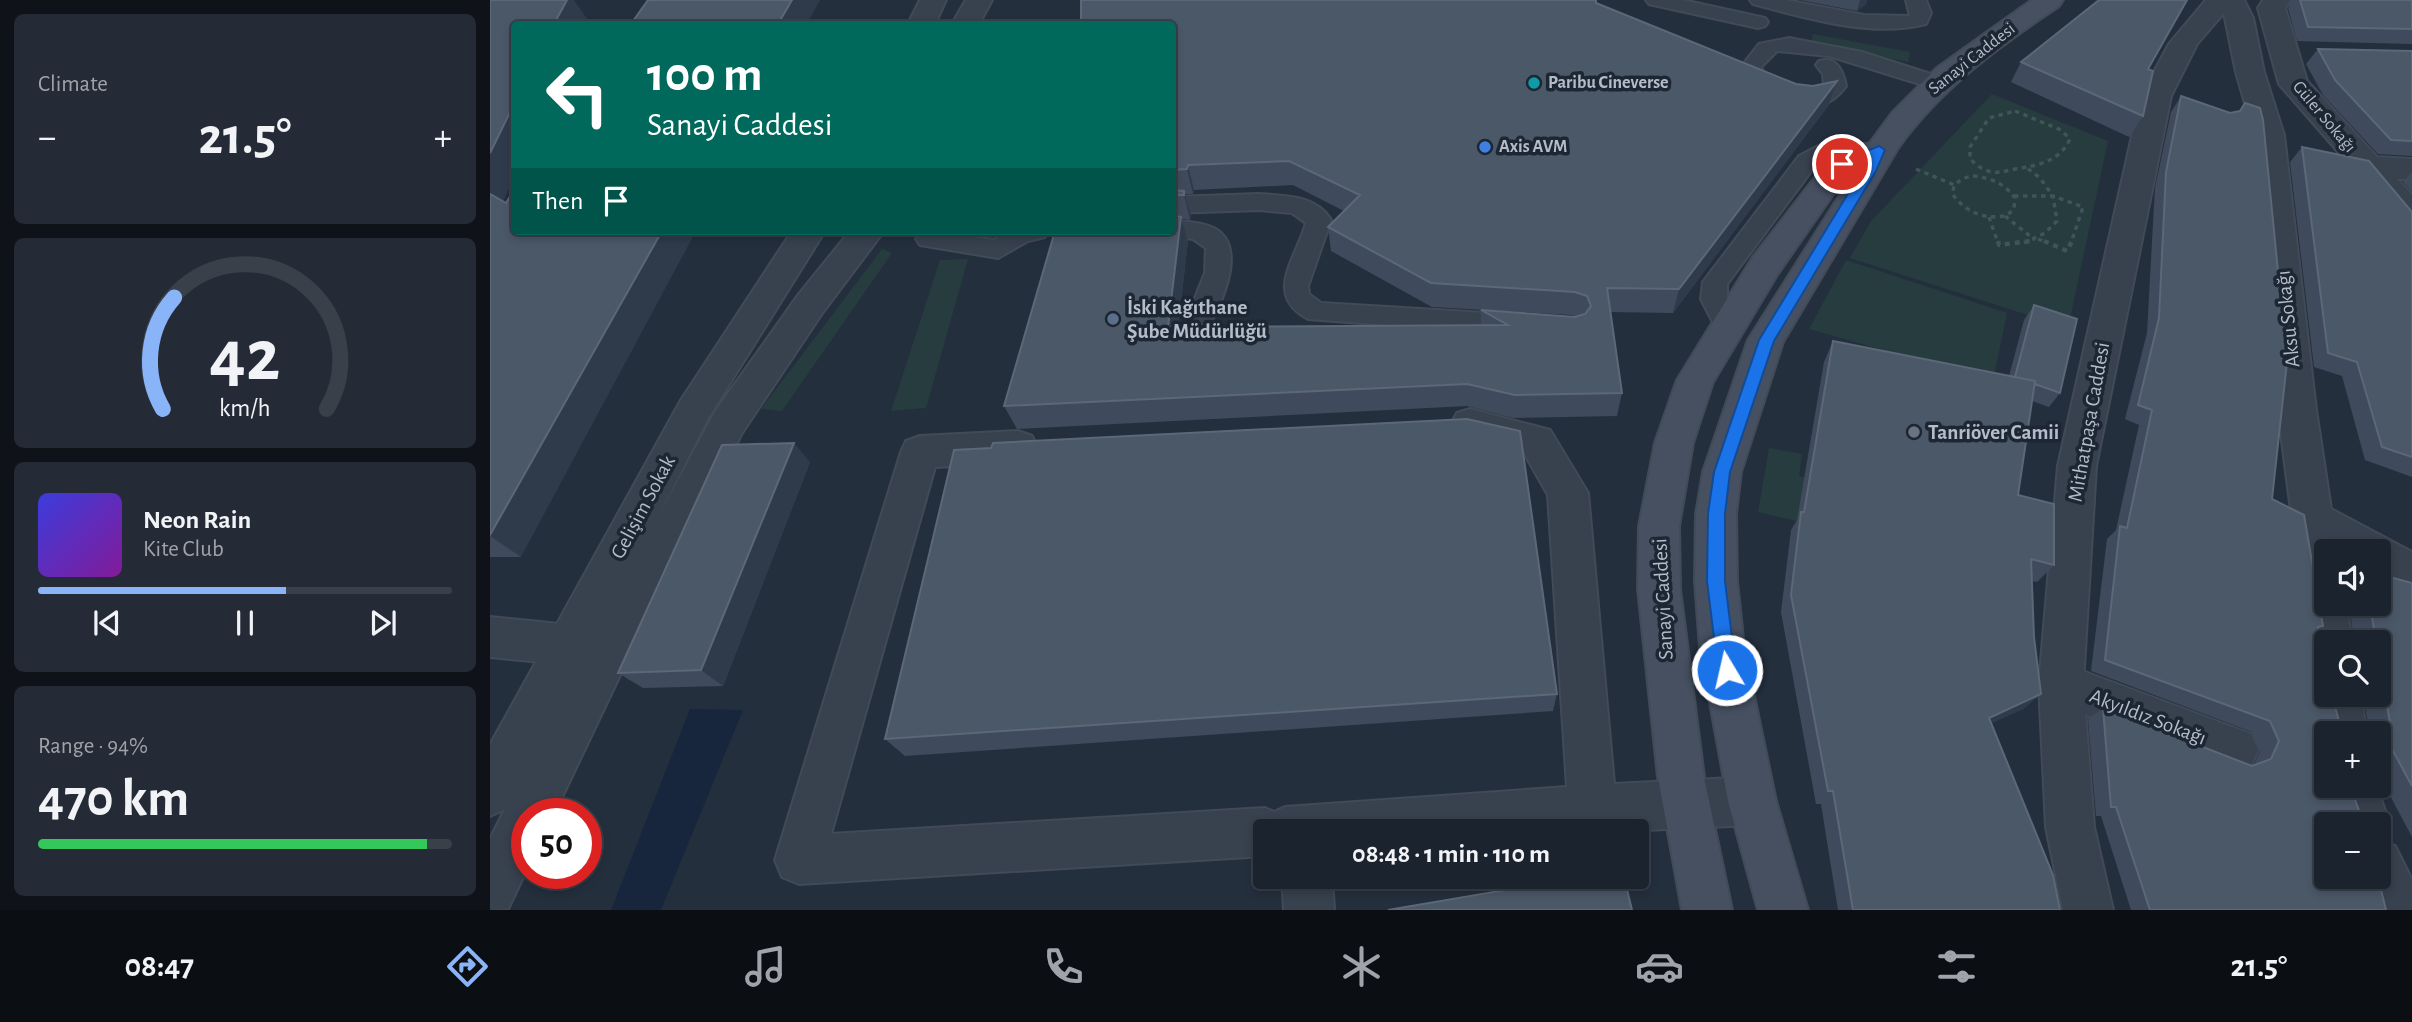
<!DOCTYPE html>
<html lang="en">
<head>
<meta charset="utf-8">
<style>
	:root { --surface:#1b232e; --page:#242b36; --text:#f1f3f6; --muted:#a0a4aa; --line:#39404a; --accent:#8ab4f8 }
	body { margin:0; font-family:"Alegreya Sans",sans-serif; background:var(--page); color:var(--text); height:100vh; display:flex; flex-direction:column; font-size:26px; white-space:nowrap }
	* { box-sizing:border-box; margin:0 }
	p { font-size:23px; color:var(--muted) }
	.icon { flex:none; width:38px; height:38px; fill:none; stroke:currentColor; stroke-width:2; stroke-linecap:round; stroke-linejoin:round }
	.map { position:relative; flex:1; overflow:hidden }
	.details { display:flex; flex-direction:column; gap:14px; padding:14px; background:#0f1319; width:490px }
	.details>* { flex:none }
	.top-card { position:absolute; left:21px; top:21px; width:665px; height:214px; border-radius:7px; box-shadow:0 4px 10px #0003,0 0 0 2px var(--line); background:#00695c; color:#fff; overflow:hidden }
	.controls { position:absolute; left:1824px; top:539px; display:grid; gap:14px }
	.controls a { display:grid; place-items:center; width:77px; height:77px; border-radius:7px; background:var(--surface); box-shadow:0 4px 10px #0003,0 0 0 2px var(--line); font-size:35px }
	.speed { position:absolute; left:21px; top:798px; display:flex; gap:14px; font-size:35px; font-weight:700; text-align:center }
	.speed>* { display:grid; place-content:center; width:91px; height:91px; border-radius:50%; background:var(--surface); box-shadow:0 4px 10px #0003,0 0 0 2px var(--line); line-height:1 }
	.speed .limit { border:10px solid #d22; background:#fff; color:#111 }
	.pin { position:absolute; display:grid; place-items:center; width:60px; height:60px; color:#fff; margin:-30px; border:4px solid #fff; border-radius:50%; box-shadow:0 2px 7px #0007 }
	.me { position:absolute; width:77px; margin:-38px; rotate:351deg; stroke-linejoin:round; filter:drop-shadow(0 0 5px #0008) }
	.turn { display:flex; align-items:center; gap:24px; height:147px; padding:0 21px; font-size:32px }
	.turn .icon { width:91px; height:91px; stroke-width:2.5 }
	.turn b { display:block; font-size:49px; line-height:60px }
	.then { display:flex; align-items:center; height:66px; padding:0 21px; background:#0003; gap:14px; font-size:26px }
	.big { font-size:52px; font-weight:700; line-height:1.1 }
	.details .tile { flex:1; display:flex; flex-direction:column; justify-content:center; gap:10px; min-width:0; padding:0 24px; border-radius:10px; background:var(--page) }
	.details .dial { align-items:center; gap:0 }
	.dial svg { height:182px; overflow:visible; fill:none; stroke:var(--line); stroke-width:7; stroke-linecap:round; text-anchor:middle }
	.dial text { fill:var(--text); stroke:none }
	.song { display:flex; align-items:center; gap:21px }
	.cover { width:84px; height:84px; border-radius:10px; background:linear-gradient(135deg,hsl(240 70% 55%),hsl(290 70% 35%)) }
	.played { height:7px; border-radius:4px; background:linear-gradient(90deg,var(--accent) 60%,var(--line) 60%) }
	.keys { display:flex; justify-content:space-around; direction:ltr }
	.heat { display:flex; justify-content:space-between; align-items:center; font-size:38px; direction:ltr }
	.charge { height:10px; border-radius:5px; background:linear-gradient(90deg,#34c759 94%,var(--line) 0) }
	.trip { position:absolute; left:763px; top:819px; width:396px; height:70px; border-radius:7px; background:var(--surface); box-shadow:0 4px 10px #0003,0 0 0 2px var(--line); font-weight:700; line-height:70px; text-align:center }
	.menu { display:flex; height:112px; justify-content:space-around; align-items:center; background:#0b0e12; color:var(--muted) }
	.menu .icon { width:49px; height:49px }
	.menu .active { color:var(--accent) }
	.menu b { font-size:32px; color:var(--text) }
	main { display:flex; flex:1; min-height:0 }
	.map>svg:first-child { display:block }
	.green { fill:#263c3f }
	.water { fill:#17263c }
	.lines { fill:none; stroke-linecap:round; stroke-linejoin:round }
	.service-casing { stroke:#414a57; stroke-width:4 }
	.minor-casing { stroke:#414a57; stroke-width:4 }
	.tertiary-casing { stroke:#414a57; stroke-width:4 }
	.secondary-casing { stroke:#414a57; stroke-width:4 }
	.path-far1 { stroke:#3f5557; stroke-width:3.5; stroke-dasharray:4.5 4.5; stroke-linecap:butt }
	.path { stroke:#3f5557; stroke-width:4.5; stroke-dasharray:5 5; stroke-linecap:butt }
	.service { fill:#38414e; fill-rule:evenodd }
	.minor { fill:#38414e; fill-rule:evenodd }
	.tertiary { fill:#38414e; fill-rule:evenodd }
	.secondary { fill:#465061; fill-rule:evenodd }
	.wall { fill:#3f4b5c; fill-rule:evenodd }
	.shaded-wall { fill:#2f3b4b }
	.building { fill:#4b5868; stroke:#5c6777; stroke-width:2 }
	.route { fill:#1a73e8; stroke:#114b97; stroke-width:2 }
	.culture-dot { fill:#0f9aa8; stroke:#1d2633; stroke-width:2.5 }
	.shop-dot { fill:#3f7fe0; stroke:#1d2633; stroke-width:2.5 }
	.service-dot { fill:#5c6f8a; stroke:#1d2633; stroke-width:2.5 }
	.worship-dot { fill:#6b7280; stroke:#1d2633; stroke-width:2.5 }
	.labels { text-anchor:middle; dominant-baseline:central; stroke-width:7; stroke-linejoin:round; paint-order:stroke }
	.far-street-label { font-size:18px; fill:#b4bcc9; stroke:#1d2633 }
	.far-poi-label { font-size:18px; font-weight:bold; fill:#b4bcc9; stroke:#1d2633; text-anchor:start }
	.poi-label { font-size:21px; font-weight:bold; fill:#b4bcc9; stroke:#1d2633; text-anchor:start }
	.street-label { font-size:21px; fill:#b4bcc9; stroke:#1d2633 }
</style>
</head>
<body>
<main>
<section class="details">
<div class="tile"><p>Climate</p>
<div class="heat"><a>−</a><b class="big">21.5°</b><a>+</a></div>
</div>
<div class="tile dial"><svg viewBox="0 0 100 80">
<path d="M14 69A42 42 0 1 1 86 69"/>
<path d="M14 69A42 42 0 0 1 19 20" stroke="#8ab4f8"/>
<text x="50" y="56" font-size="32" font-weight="700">42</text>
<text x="50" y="72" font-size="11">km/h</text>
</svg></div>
<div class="tile">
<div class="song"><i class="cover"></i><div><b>Neon Rain</b><p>Kite Club</p></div></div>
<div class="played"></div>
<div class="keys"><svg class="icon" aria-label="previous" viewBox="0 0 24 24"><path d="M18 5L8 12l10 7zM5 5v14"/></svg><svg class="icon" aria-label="pause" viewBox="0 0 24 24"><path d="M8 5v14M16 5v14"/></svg><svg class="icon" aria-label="next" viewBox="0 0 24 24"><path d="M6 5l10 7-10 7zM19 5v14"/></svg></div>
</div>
<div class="tile"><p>Range · 94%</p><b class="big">470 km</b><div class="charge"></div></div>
</section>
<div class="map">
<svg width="1922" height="910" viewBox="0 0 1922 910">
	<rect width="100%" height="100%" fill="#242f3e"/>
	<path class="green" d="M1323 34 1420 52 1418 62 1321 44Z
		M1502 94 1618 141 1578 328 1360 258 1381 221Z
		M392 249 402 253 292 411 271 409Z
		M478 259 436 408 401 411 450 260Z
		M1356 260 1517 313 1503 381 1319 329Z
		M1279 448 1312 454 1309 476 1431 502V550L1268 512Z"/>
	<path class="water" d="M200 709 253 710 171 910H121Z"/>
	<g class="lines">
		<g class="service-casing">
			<path id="service" d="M1156 0H1193L1275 18 1278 22 1275 26 1268 28 1159 4Z
				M1260 0H1296L1374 15 1420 16 1416 0H1436L1441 13 1436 24C1380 38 1317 18 1263 4Z
				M1299 38 1372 52 1453 78 1457 83 1453 88 1446 89 1339 56 1287 51 1271 67C1281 91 1315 106 1334 85L1333 74 1326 65 1329 61C1347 56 1353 71 1356 86 1328 126 1267 107 1251 67L1269 44Z
				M1332 144H1389L1397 146 1400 151 1397 156 1389 158H1337L1325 166 1237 284V299L1250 325 1246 332 1237 335 1228 332 1211 299 1213 282 1309 156Z
				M769 194C795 196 826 195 841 220L818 286 819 294 831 303 1029 315 1038 318 1042 325 1038 332 1029 335 818 319C773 295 806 259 816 223L802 213 769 210 682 213V197Z
				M682 221C698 222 718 222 730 232 755 254 730 306 717 330L708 333 699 330 695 323 715 273 716 248 703 239 674 235 671 231H682Z
				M441 231 504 240 518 231H559L555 237 538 241 508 258 430 245 426 239 430 233Z"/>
		</g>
		<g class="minor-casing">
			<path id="minor" d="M1728 0H1754L1763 18 1774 72 1794 135 1826 410 1841 509 1922 552V591L1888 576V551H1836V604H1856L1862 642H1836V660L1825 656 1818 642 1788 410 1764 135 1746 72 1735 18Z
				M1773 0H1800L1795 8 1817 81 1887 157 1922 159V179H1907L1922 195V230L1911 227 1904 216 1789 84 1768 8Z
				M980 409 1060 430 1098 493 1124 784 1262 777 1279 784 1286 801 1279 818 1262 825 1133 831H775V856L309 884 292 877 285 860 411 452 416 441 430 436 528 431 542 436 547 447 542 458 528 463 445 467 341 834 775 808 784 812 795 807 1077 787 1058 495 1034 453 967 435 961 424 967 413Z
				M0 617 109 628 124 634 131 648 124 662 109 668 0 657Z
				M1571 663 1761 734 1768 750 1761 766 1745 773 1555 699 1549 684 1555 669Z
				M1836 679V695H1870L1877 733H1836V744C1827 723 1823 700 1832 680Z
				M1840 786H1886L1900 824 1893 841 1905 846 1922 880V910H1884L1869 877H1888V824H1852Z
				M792 877H842L844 910H794Z"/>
		</g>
		<g class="tertiary-casing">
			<path id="tertiary" d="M430 0H456L445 24H418Z
				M476 0H502L489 24H462Z
				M1716 0H1745L1707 44 1681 96 1606 466 1593 684 1604 827 1623 910H1573L1556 827 1549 684 1568 466 1651 96 1679 44Z
				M302 231H335L217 420 166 521 225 412 309 294 360 231H394L333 312 252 433 161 610 64 814H37V869L18 909 0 910V839L15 809 0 816V745L191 400Z"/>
		</g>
		<g class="secondary-casing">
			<path id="secondary" d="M1542 0H1573L1569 6C1509 46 1451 88 1408 148L1293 342 1251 472 1246 514 1247 581 1254 648 1286 801 1318 910H1268L1238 801 1210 648 1205 581 1206 514 1213 472 1258 340 1365 171 1346 190 1287 275 1223 382 1203 443 1189 526 1190 589 1214 777 1242 910H1192L1168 777 1148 589 1149 526 1165 443 1187 380 1263 257 1341 157 1380 143 1402 113 1447 68Z"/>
		</g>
		<path class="path-far1" d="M1525 111 1571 130 1580 139C1569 162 1549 165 1525 169 1516 171 1507 174 1498 171 1491 169 1485 164 1480 159V147L1499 118Z
			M1426 169 1464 185
			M1483 176C1501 178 1514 183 1525 198L1524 208 1518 215C1496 221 1474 212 1462 193 1465 181 1472 178 1483 176Z
			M1524 196H1563L1550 178 1537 168
			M1515 216 1545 240
			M1499 217 1508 243
			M1548 239 1558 243
			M1534 243 1555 233 1567 221 1563 196 1593 207 1581 243"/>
		<path class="path" d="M1508 241 1509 245 1540 241
			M1554 241 1577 251 1582 241"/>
		<use href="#service" class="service"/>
		<use href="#minor" class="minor"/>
		<use href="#tertiary" class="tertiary"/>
		<use href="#secondary" class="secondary"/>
	</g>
	<path class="wall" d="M0 0 98 20 24 24V176L13 201 31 557H0Z
		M1310 0H1377L1376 4 1367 11Z
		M1801 0H1922V44L1807 41 1798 8Z
		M1106 3 1306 84 1323 86 1347 81 1338 106 1183 313 1120 312 1132 393 1127 416 1023 418 977 406 527 429 514 406 682 231V24ZM803 185 854 211 838 227 841 251 942 307 1082 315 1086 317 991 310V325L688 327 698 241 692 219 700 220 701 215 695 194H703L704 190Z
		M1828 49 1922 51V156L1888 154 1833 95 1816 64Z
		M1531 62 1658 69 1653 116 1639 137 1521 82Z
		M1691 96 1740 113 1749 111 1755 103 1782 499 1828 629 1834 657 1836 656V733L1896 910H1641L1611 816H1606L1598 719 1613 708 1762 766 1764 765 1770 751 1762 732 1601 671 1617 539 1626 530 1649 425 1635 419 1657 333 1665 188 1681 112Z
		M1812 147 1922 212V477L1875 460 1852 376 1824 367 1800 162Z
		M1922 172V192L1913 182Z
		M1544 305 1570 393 1559 407 1542 401 1528 495 1564 565 1547 582 1542 581 1544 637 1551 694 1533 709 1501 723 1570 910H1348L1331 804H1326L1291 612 1301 530 1307 520 1334 362 1343 341 1519 376 1534 320Z
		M501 448 1067 694 1063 711 415 756 395 739Z
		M320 462 233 686 153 688 128 673Z
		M1922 583V837L1888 773V733H1874L1879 730 1873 695H1888V642H1842L1857 633H1863L1859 604H1888Z"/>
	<path class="shaded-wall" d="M77 0H84L98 20 96 24H64Z
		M302 0H330L317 24H288Z
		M1370 0H1377L1376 4 1367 11Z
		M1347 81 1338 106 1183 313 1189 289Z
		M24 104V176L9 210 0 202V153Z
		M698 165 704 190 703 194 697 169Z
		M694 191 701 215 700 220 694 195Z
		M691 217 698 241 685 350 678 327Z
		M172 231H206L31 557 0 536Z
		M304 443 320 462 233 686 211 670Z
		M1551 694 1533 709 1482 732 1499 718Z"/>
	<path class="building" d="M0 0H77L64 24H24V104L0 153Z
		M158 0H302L288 24H141Z
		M591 0H1106V3L1306 84 1323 86 1347 81 1189 289 1117 288 1132 393 1025 395 977 384 514 406 565 231H682V215L691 217 678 327 1018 325 991 310 1085 317 1095 314 1101 306 1097 296 1085 292 941 283 838 227 870 195 799 161 698 165 697 169 682 170V24H591Z
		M1609 0H1697L1658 69 1663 71 1653 116 1531 62Z
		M1810 0H1922V29L1818 27Z
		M1828 49 1922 51V141L1901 140 1845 80Z
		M1691 96 1740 113 1750 111 1755 103 1770 108 1773 120 1797 362 1782 499 1814 515 1833 626 1828 627 1836 665V695H1842L1852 733H1836V786H1860L1871 816 1874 818 1876 824H1836V877H1888L1896 910H1660L1626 807H1621L1613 708 1762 766 1781 759 1789 741 1780 721 1615 660 1630 526 1637 528 1662 410 1648 405 1669 318 1676 172Z
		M1812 147 1879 161 1922 212V457L1892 447 1867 362 1838 353Z
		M24 190V231H172L0 535V194L16 203Z
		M682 190 694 191V195H682Z
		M1544 305 1587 319 1570 393 1545 384V381L1525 377Z
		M1343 341 1545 381 1528 495 1564 504V565L1541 559 1544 637 1551 694 1499 718 1563 875 1570 910H1363L1343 791H1338L1301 595 1311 512H1314Z
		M977 419 1030 431 1067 694 395 739 464 450 501 448 503 443Z
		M304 443 211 670 128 673 232 445Z
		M1888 574 1922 583V786L1889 725H1898L1900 722 1893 684 1888 683V642H1857V633H1881L1884 630 1880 604H1888Z
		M1092 877H1134L1142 910H898Z"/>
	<path class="route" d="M1389 146 1395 150 1386 171 1284 341 1240 472 1235 514V581L1246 670 1243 676 1237 679 1230 676 1228 670 1217 581 1218 514 1224 472 1269 340 1379 159 1352 168 1345 164Z"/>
	<circle class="culture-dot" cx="1044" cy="83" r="7"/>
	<circle class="shop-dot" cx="995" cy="147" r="7"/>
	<circle class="service-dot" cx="623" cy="319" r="7"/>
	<circle class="worship-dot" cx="1424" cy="432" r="7"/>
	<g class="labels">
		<g class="far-street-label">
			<text transform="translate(1482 59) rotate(-38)">Sanayi Caddesi</text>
			<text transform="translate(1834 117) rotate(50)">Güler Sokağı</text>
		</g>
		<g class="far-poi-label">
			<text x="1058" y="83">Paribu Cineverse</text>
			<text x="1009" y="147">Axis AVM</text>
		</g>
		<g class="poi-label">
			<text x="637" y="307">İski Kağıthane<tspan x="637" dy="24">Şube Müdürlüğü</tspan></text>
			<text x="1438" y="432">Tanriöver Camii</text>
		</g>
		<g class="street-label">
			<text transform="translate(1798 319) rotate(-96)">Aksu Sokağı</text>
			<text transform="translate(1599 422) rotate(-80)">Mithatpaşa Caddesi</text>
			<text transform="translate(153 507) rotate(-62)">Gelişim Sokak</text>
			<text transform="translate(1173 599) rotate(-93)">Sanayi Caddesi</text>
			<text transform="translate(1658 717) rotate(21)">Akyıldız Sokağı</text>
		</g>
	</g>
</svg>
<div class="controls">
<a><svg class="icon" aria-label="sound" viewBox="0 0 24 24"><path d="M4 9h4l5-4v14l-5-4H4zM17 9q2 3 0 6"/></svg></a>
<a><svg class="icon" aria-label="search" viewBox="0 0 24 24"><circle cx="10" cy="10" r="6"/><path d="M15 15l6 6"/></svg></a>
<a>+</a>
<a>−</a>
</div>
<div class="speed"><div class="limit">50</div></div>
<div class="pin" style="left:1352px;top:164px;background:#d93025"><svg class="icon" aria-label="arrive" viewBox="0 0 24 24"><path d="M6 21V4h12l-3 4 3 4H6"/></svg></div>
<svg class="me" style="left:1237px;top:670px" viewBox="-20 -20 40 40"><circle r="17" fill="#1a73e8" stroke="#fff" stroke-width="3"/><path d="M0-11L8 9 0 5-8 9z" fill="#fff"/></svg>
<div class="trip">08:48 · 1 min · 110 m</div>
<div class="top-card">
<div class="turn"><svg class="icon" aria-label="left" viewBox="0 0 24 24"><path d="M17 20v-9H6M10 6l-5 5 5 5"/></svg><div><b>100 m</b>Sanayi Caddesi</div></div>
<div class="then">Then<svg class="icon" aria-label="arrive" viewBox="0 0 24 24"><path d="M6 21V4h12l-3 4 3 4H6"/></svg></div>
</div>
</div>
</main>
<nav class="menu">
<b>08:47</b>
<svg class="icon active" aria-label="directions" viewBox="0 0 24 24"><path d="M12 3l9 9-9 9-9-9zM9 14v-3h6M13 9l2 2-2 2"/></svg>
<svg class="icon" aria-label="music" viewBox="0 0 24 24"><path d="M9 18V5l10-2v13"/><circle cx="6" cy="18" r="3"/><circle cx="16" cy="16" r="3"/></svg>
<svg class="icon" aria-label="phone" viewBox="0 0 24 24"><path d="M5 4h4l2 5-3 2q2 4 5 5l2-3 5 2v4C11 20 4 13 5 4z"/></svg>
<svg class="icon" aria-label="climate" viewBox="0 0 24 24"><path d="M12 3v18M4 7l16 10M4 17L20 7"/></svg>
<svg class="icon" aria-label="car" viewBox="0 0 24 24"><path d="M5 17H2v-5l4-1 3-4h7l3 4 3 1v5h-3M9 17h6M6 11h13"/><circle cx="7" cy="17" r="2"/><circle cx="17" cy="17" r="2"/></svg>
<svg class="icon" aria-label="filters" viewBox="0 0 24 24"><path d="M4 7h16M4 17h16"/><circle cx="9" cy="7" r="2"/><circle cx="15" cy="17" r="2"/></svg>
<b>21.5°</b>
</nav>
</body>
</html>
